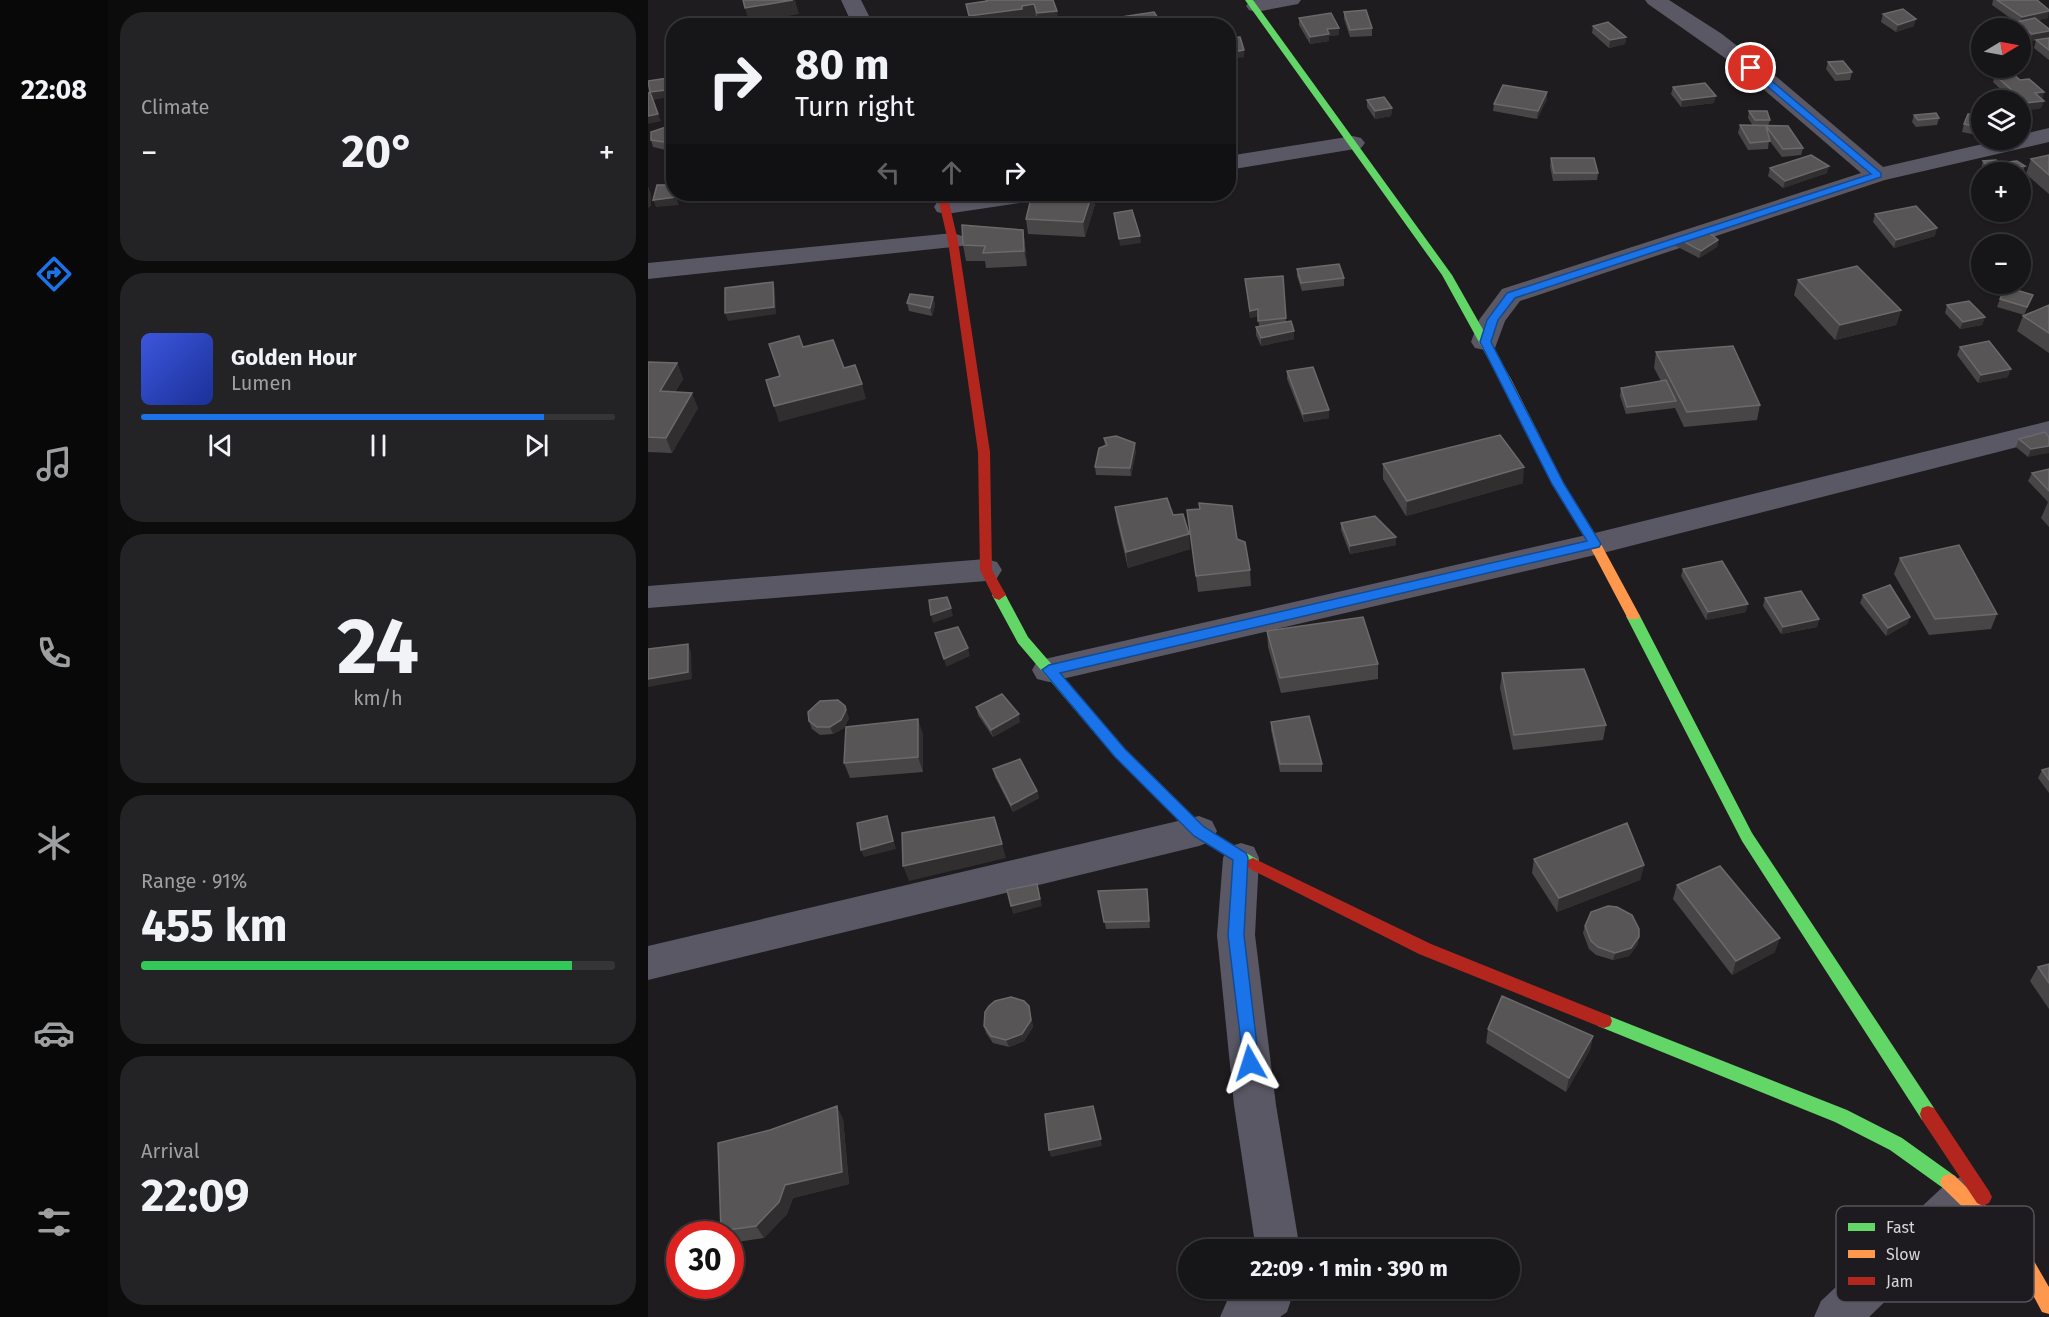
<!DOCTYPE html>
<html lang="en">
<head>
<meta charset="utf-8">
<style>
	:root { --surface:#161517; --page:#232224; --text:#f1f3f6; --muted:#9e9fa1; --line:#353436; --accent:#1a73e8 }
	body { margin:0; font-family:"Fira Sans",sans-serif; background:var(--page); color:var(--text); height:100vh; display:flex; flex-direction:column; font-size:22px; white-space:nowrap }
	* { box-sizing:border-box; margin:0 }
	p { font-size:20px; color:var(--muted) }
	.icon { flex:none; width:33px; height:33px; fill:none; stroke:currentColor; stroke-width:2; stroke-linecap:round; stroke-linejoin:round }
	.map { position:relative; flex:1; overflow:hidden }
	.panel { display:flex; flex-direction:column; gap:12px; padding:12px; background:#0c0c0d; width:540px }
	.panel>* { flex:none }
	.banner { position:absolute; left:18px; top:18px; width:570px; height:183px; border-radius:24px; box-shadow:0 2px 4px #0004,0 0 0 2px var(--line); background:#161517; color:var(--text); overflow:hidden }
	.needle { width:39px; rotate:80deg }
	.tools { position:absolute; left:1323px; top:18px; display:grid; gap:12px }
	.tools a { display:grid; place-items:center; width:60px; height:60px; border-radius:50%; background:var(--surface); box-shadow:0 2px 4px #0004,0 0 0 2px var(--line); font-size:30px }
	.speed { position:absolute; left:18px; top:1221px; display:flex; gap:12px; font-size:30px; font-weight:700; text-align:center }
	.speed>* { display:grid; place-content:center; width:78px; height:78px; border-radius:50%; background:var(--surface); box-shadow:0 2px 4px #0004,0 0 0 2px var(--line); line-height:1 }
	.speed .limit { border:9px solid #d22; background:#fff; color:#111 }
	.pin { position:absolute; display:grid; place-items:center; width:51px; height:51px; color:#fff; margin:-26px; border:3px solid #fff; border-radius:50%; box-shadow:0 2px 6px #0007 }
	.me { position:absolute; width:66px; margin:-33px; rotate:354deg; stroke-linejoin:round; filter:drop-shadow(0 0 4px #0008) }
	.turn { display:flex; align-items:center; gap:21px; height:126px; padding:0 30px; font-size:27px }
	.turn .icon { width:78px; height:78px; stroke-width:2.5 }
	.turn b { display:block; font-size:42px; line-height:51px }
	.lanes { display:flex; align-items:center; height:57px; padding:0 30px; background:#0003; justify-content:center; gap:30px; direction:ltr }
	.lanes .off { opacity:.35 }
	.big { font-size:45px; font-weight:700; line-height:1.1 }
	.panel .widget { flex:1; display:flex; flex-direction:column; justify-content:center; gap:9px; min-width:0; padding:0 21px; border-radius:24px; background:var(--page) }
	.panel .dial { align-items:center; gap:0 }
	.dial b { font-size:78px; line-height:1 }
	.song { display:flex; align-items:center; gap:18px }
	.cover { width:72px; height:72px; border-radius:9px; background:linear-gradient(135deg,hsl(230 70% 55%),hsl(230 70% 35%)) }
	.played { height:6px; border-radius:3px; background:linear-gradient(90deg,var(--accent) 85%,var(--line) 85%) }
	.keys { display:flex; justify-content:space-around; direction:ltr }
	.heat { display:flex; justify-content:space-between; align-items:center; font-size:33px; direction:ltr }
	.charge { height:9px; border-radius:4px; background:linear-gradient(90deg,#34c759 91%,var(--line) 0) }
	.trip { position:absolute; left:530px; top:1239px; width:342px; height:60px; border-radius:30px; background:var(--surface); box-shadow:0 2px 4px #0004,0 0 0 2px var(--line); font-weight:700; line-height:60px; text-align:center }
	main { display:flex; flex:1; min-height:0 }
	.menu { display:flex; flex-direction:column; width:108px; justify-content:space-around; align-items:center; background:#090809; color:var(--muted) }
	.menu .icon { width:42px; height:42px }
	.menu .active { color:var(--accent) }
	.menu b { font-size:27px; color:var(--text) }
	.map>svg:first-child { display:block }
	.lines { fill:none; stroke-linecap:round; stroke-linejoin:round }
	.street { fill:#5a5865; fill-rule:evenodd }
	.fast { fill:#63d668; fill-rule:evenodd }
	.slow { fill:#ff974d; fill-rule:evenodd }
	.jam { fill:#b3261e; fill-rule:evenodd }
	.wall { fill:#484547 }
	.shaded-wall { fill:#312e30 }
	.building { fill:#585557; stroke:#6c696b; stroke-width:1.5 }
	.route { fill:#1a73e8; stroke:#114b97; stroke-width:1.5 }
	.key { fill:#1e1b20; stroke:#565358; stroke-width:1.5 }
	.key-label { font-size:16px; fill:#d9d6da }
</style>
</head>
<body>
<main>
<nav class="menu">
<b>22:08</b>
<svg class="icon active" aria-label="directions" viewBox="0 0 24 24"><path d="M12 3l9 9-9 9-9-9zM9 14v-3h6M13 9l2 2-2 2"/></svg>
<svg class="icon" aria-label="music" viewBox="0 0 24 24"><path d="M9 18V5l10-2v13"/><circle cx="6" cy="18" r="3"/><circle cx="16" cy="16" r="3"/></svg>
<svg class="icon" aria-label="phone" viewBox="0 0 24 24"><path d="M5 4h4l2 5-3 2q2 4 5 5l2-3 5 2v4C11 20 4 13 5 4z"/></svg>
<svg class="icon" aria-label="climate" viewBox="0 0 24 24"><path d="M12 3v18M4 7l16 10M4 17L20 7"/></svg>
<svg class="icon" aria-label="car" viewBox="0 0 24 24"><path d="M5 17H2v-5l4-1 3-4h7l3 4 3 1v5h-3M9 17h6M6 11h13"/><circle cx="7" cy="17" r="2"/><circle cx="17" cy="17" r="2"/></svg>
<svg class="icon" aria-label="filters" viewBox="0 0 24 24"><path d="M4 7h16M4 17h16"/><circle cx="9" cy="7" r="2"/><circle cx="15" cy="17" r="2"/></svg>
</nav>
<section class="panel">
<div class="widget"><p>Climate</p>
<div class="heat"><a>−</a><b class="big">20°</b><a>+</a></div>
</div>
<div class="widget">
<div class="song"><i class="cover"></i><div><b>Golden Hour</b><p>Lumen</p></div></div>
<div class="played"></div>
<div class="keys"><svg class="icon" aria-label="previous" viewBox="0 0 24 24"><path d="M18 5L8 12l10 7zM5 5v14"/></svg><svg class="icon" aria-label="pause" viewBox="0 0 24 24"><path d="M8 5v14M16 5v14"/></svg><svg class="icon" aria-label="next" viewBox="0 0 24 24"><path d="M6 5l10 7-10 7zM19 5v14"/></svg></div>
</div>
<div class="widget dial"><b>24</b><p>km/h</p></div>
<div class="widget"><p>Range · 91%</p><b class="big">455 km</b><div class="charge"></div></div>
<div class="widget"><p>Arrival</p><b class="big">22:09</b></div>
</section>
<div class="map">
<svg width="1401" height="1317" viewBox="0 0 1401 1317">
	<rect width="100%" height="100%" fill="#1e1c1f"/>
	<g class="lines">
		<path class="street" d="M193 0H213L226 26H205Z
			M607 0H653L650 4 608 12 601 10 598 6 601 2Z
			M997 0H1021L1074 34 1130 78 1235 167 1352 140H1372V135L1401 128V142L1237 180 872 301 857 321 847 348 837 350 827 348 823 342 831 320 854 289 1213 173 1087 65 1000 4Z
			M705 136 713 138 717 143 713 148 580 170V156Z
			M339 194H397L394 199 385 201 298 214 289 212 286 207 289 202Z
			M305 233 314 236 318 241 314 246 0 279V263Z
			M1401 421V439L947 555 401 682 389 679 384 670 389 661 401 658 947 533Z
			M338 559 349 562 354 570 349 578 338 581 0 608V586Z
			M551 816 564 821 569 831 564 841 551 846 0 980V946Z
			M593 843 606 847 611 858 607 935 628 1105 652 1250H608L586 1105 569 935 575 858 580 847Z
			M1315 1176 1330 1182 1336 1197 1330 1212 1221 1317H1166L1173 1301 1300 1182Z
			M596 1288H647L639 1312 632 1317H572L579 1301Z"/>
		<path class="fast" d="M597 0H605L804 275 863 379 861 382H853L794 275Z
			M351 590 356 592 380 637 477 749 556 827 610 860 613 864 610 868 605 870 600 868 546 835 467 757 370 643 344 595Z
			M985 611 992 616 1104 833 1286 1108 1288 1114 1286 1120 1280 1122 1274 1120 1094 841 978 616Z
			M956 1014 1199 1110 1254 1138 1307 1176 1310 1182 1307 1188 1301 1190 1295 1188 1242 1150 1187 1122 950 1026 948 1021 950 1016Z"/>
		<path class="slow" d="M857 375 863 379 916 484 953 544 992 616 990 619H980L941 545 904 484 851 379Z
			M1301 1174 1307 1176 1375 1242 1401 1287V1314L1394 1312 1363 1254 1295 1188 1292 1182 1295 1176Z"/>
		<path class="jam" d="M289 194H299L310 241 342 452 344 570 358 595 351 600 346 598 332 570 330 452 300 241Z
			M605 858 783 944 962 1016 964 1021 962 1026 956 1028 950 1026 771 954 600 868 597 864 600 860Z
			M1280 1106 1286 1108 1341 1191 1344 1197 1341 1203 1335 1206 1329 1203 1274 1120 1272 1114 1274 1108Z"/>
	</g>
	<path class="wall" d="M337 0H405L411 25 390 26 388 18 376 20 377 23 357 26H323L318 4 337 1Z
		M1345 0H1389L1400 18 1390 20 1401 38 1382 41 1372 34V28H1366L1368 22 1344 5Z
		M696 12 724 28V36L702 37 696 19Z
		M1235 14 1266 26 1248 32 1233 22Z
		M651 18 691 28V35L681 36V41L662 44 651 25Z
		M945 26 978 37 977 44 961 48 944 33Z
		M1401 38V60L1386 48 1388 40Z
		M1180 62 1204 72 1202 80 1187 81 1178 69Z
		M1347 75 1372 80 1396 92 1394 99 1396 101 1393 108 1375 111 1372 108V100H1364L1345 82Z
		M1025 87 1066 103 1033 107 1023 94Z
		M899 99 889 119 845 111 846 104Z
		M719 100 744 108 743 116 727 119 719 107Z
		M1101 111 1122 120 1120 126 1155 148 1153 155 1134 157 1121 140 1120 149 1100 150 1090 133 1092 125 1105 126 1100 118Z
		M1266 115 1291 118 1289 125 1268 127 1264 122Z
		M1334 117V136L1314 132 1316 124Z
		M21 126 18 150 5 147 3 140Z
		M1401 155V194L1378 174 1383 159Z
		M903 158 950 173 949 180 905 181 902 166Z
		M1335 161 1351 163 1377 166 1374 174H1372V172H1336L1333 169Z
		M1122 168 1179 173 1135 188 1120 176Z
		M465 194H488L489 199 469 200Z
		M447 204 437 237 380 234 378 219Z
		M1227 214 1287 236 1246 248 1225 222Z
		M375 230 377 245 379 266 338 268 337 261H318L315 245Z
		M1029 238 1070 240 1069 247 1051 258 1028 246Z
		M649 269 696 278V286L654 291 649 276Z
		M635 276 638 322 646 331V339L613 346 608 335V327L611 326 610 316 602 318 597 279Z
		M1150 280 1253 310 1248 325 1187 340 1146 295Z
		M1385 295 1376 315 1349 307 1352 299Z
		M285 297 287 305 284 316 261 311 259 303Z
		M1299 305 1337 317 1334 325 1312 329 1297 313Z
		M1401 305V353L1369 331 1375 316Z
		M1312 347 1360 377 1330 383 1309 355Z
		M1008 352 1112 405 1109 420 1036 427 1027 408 978 414 972 396 973 388 1013 381 1006 368Z
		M0 362 29 363 35 379 27 392 50 408 24 453 0 452Z
		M639 371 681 410V418L656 422 639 379Z
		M1397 432 1380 457 1368 447 1371 439Z
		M456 438 488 451 483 476 448 475 447 467 457 446Z
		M735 464 875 483 758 516 735 479Z
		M1401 469V527L1393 518 1400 502 1380 481 1384 473Z
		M467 507 525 515 542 549 480 568 469 522Z
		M539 510 589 539 602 570 603 586 550 592Z
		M693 523 748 537V545L702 554 693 530Z
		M1252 558 1349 614 1343 629 1281 635 1246 574Z
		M1035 569 1098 612 1058 620 1033 576Z
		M1215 595 1262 617 1259 624 1238 636 1212 603Z
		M1117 598 1171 619 1169 627 1133 634 1115 606Z
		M619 631 730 664V679L633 693 620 647Z
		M854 673 958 725 955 740 865 750 852 688Z
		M328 707 372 722 345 737 330 715Z
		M201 718 196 728 185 734 172 735 164 729 161 721Z
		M623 722 674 764V772H632L623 730Z
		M275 734V772L202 778 196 763Z
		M1401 768V793L1390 778 1394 770Z
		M345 769 389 791 391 798 365 812 347 777Z
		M886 859 996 865 992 880 909 912 884 873Z
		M1029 885 1127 952 1084 975 1025 899Z
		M450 891 500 897 502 928 458 929Z
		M937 926 990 944 981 956 965 960 948 955 941 949 935 933Z
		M1401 964V1009L1382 981 1390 967Z
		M381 1006 385 1027 376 1041 361 1047 345 1043 338 1033 336 1026Z
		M840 1029 945 1036 942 1050 918 1092 838 1043Z
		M195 1119 201 1184 145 1198 139 1214 116 1238 82 1243V1234H76L73 1231Z"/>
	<path class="shaded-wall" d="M147 0 151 14 101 23 97 8Z
		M386 4 388 18 376 20 377 23 357 26H323L321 16Z
		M409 11 411 25 391 26 389 13Z
		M1401 11 1400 18 1371 24 1374 17Z
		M1268 19 1266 26 1248 32 1250 25Z
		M691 28V35L681 36V41L662 44V37L679 29Z
		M1401 31V38L1382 41 1384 34Z
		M978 37 977 44 961 48 962 40Z
		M596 50V57L580 60V53Z
		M26 89V96L5 100 2 92Z
		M899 92V99L889 119 890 111Z
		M1396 92 1394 99 1387 93Z
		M1068 96 1066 103 1033 107 1034 100Z
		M1396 101 1393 108 1375 111 1378 103Z
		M744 108 743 116 727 119V111Z
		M10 114 13 121 0 124V116Z
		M26 139V147L18 150 16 142Z
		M1181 166 1179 173 1135 188 1137 181Z
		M0 186 3 194V206L0 208Z
		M27 194H29L28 197 31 205 8 207 5 200Z
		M198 194H239L200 201Z
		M444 194H446L447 204 437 237 435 222Z
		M1289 228 1287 236 1246 248 1248 240Z
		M375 230 377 245 379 266 376 251Z
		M492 236 493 243 472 246 471 239Z
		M1070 240 1069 247 1051 258 1053 251Z
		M125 282 127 289 128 314 80 321 77 313Z
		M285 297 287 305 284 316 282 308Z
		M610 309V316L602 318V311Z
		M1253 310 1248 325 1187 340 1192 325Z
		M1337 317 1334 325 1312 329 1315 322Z
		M646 331V339L613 346V338Z
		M29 363 35 379 18 406 12 391Z
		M1363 369 1360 377 1330 383 1333 375Z
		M214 384 218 399 131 422 126 406Z
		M44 393 50 408 24 453 18 438Z
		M681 410V418L656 422 655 414Z
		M487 443 488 451 483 476 482 468Z
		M1401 446V453L1380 457 1383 449Z
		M876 467 875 483 758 516 759 501Z
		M541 534 542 549 480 568 478 552Z
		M748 537V545L702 554V546Z
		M1100 604 1098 612 1058 620 1060 612Z
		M303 608 305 616 285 623 283 615Z
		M1262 617 1259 624 1238 636 1240 628Z
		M1171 619 1169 627 1133 634 1135 627Z
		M40 644 43 652 44 679 0 687V679Z
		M320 648 322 656 298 667 296 659Z
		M197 706 201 718 196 728 185 734 182 727Z
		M371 714 372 722 345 737 343 730Z
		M270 719 275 734V772L270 757Z
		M389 791 391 798 365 812 363 805Z
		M239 816 248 849 216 857 213 850Z
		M354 844 358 858 261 881 255 866Z
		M996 865 992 880 909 912 911 898Z
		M389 884 394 906 365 914 363 906Z
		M499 889 500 897 502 928 501 921Z
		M991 937 990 944 981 956 965 960 967 953Z
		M1132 938 1127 952 1084 975 1088 961Z
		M381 1006 385 1027 376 1041 361 1047 358 1040Z
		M945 1036 942 1050 918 1092 921 1078Z
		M189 1106 195 1119 201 1184 145 1198 139 1214 116 1238 108 1226 137 1185Z
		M445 1106 454 1146 403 1157 401 1150Z"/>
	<path class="building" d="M95 0H145L97 8Z
		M339 0H405L409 11 389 13 386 4 374 6V9L321 16 318 4 339 1Z
		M1349 0H1389L1401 10V11L1374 17Z
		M1255 9 1268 19 1250 25 1235 14Z
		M718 10 724 28 702 30 696 12Z
		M506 12 515 26H470L466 18Z
		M683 13 691 28 679 29 681 34 662 37 651 18Z
		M1387 18 1401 29V31L1384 34 1368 22Z
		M535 20 538 26H518L516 23Z
		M960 22 978 37 962 40 945 26Z
		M592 37 596 50 580 53V38Z
		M1401 38V50L1388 40Z
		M1195 61 1204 72 1189 74 1180 62Z
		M1364 73 1372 80 1381 79 1396 92 1387 93 1396 101 1378 103 1347 75Z
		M26 77V89L2 92 0 81Z
		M1057 83 1068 96 1034 100 1025 87Z
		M855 85 899 92 890 111 846 104Z
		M2 92 10 114 0 116V93Z
		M736 97 744 108 727 111 719 100Z
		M1101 111H1119L1122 120H1107Z
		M1288 113 1291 118 1270 120 1266 115Z
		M1320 114 1334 117V128L1316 124Z
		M1092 125 1140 126 1155 148 1135 149 1118 126 1122 141 1102 143Z
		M21 126 26 127V139L16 142 3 140V132Z
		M1163 155 1181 166 1137 181 1122 168Z
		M1401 155V175L1383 159Z
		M903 158H946L950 173H906Z
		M1348 160 1351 163 1369 161 1377 166 1343 170 1335 161Z
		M9 185H26V194H27L29 197 5 200Z
		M384 194H444L435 222 378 219Z
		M1268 206 1289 228 1248 240 1227 214Z
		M484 210 492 236 471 239 466 213Z
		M314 225 375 230 376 251 335 253 337 246 315 245Z
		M1057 229 1070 240 1053 251 1029 238Z
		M691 264 696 278 653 283 649 269Z
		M1209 266 1253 310 1192 325 1150 280Z
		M635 276 638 318 610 321V309L602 311 597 279Z
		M125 282 126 307 77 313V288Z
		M1358 287 1385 295 1379 307 1352 299Z
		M262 294 285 297 282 308 259 303Z
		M1321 301 1337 317 1315 322 1299 305Z
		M1401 305V333L1375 316Z
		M643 321 646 331 613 338 608 327Z
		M151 336 155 347 185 340 196 368 207 365 214 384 126 406 118 380 132 376 121 344Z
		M1341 341 1363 369 1333 375 1312 347Z
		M1085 346 1112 405 1039 412 1008 352Z
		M0 362 29 363 12 391 44 393 18 438 0 437Z
		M665 367 681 410 655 414 639 371Z
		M1018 380 1028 401 979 407 973 388Z
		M1397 432 1401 437V446L1383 449 1371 439Z
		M852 435 876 467 759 501 735 464Z
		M468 436 487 443 482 468 447 467 451 448 459 445 456 438Z
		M1401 469V491L1384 473Z
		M519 498 525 515 535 514 541 534 478 552 467 507Z
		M551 503 584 506 589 539 597 542 602 570 548 576 539 510 552 509Z
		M727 516 748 537 702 546 693 523Z
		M1311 545 1349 614 1287 619 1252 558Z
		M1074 561 1100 604 1060 612 1035 569Z
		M1242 585 1262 617 1240 628 1215 595Z
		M1153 591 1171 619 1135 627 1117 598Z
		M299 597 303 608 283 615 281 600Z
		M715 617 730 664 632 678 619 631Z
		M310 627 320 648 296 659 287 633Z
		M40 644V672L0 679V649Z
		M936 669 958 725 866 735 854 673Z
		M354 694 371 714 343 730 328 707Z
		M190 700 197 706 198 710 193 720 182 727H169L161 721 160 712 172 701Z
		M661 716 674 764H632L623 722Z
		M270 719V757L196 763 198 727Z
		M372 759 389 791 363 805 345 769Z
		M1401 768V780L1394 770Z
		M239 816 245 841 213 850 209 823Z
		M346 817 354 844 255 866 254 833Z
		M979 823 996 865 911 898 886 859Z
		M1072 866 1132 938 1088 961 1029 885Z
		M389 884 392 899 363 906 359 890Z
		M499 889 501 921 456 922 450 891Z
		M960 906 969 907 984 915 991 929V937L983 948 967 953 950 947 943 941 937 926 943 912Z
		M1401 964V983L1390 967Z
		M854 996 945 1036 921 1078 840 1029Z
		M363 997 376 1001 381 1006 383 1020 374 1034 358 1040 343 1036 336 1026 337 1012 341 1006 347 1001Z
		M189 1106 194 1172 137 1185 131 1202 108 1226 73 1231 70 1143 122 1130Z
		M445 1106 453 1139 401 1150 397 1114Z"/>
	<path class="route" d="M1100 66H1106L1233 173V177L867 298 850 320 843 342 916 484 953 544 951 547 412 673 477 749 556 827 598 853 600 858 596 935 611 1063 608 1068 602 1070 596 1068 580 935 585 860 546 836 467 757 394 670 401 665 939 541 904 484 832 342 839 320 859 293 1223 174 1100 70Z"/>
	<rect x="1188" y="1206" width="198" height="96" rx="9" class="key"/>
	<rect x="1200" y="1223" width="27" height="8" fill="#63d668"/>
	<rect x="1200" y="1250" width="27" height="8" fill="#ff974d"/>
	<rect x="1200" y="1277" width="27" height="8" fill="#b3261e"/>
	<g class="key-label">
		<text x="1238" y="1233">Fast</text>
		<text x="1238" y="1260">Slow</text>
		<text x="1238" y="1287">Jam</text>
	</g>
</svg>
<div class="tools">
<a><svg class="needle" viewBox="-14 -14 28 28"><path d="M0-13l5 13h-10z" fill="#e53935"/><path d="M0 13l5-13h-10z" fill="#9e9fa1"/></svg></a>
<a><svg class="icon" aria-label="layers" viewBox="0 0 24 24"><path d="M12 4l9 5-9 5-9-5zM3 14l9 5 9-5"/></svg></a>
<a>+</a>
<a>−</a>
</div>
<div class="speed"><div class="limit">30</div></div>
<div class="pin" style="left:1103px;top:68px;background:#d93025"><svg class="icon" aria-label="arrive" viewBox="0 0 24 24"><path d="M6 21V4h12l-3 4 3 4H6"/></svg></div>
<svg class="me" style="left:602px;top:1063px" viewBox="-20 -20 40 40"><path d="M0-17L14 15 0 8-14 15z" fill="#1a73e8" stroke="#fff" stroke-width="4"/></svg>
<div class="trip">22:09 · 1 min · 390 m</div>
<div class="banner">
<div class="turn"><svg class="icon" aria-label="right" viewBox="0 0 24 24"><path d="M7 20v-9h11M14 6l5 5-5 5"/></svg><div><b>80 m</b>Turn right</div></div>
<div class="lanes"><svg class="icon off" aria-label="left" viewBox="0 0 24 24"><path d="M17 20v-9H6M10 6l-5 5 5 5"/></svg><svg class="icon off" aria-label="ahead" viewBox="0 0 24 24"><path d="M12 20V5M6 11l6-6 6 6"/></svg><svg class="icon" aria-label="right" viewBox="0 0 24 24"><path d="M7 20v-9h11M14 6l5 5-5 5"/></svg></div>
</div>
</div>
</main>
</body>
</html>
